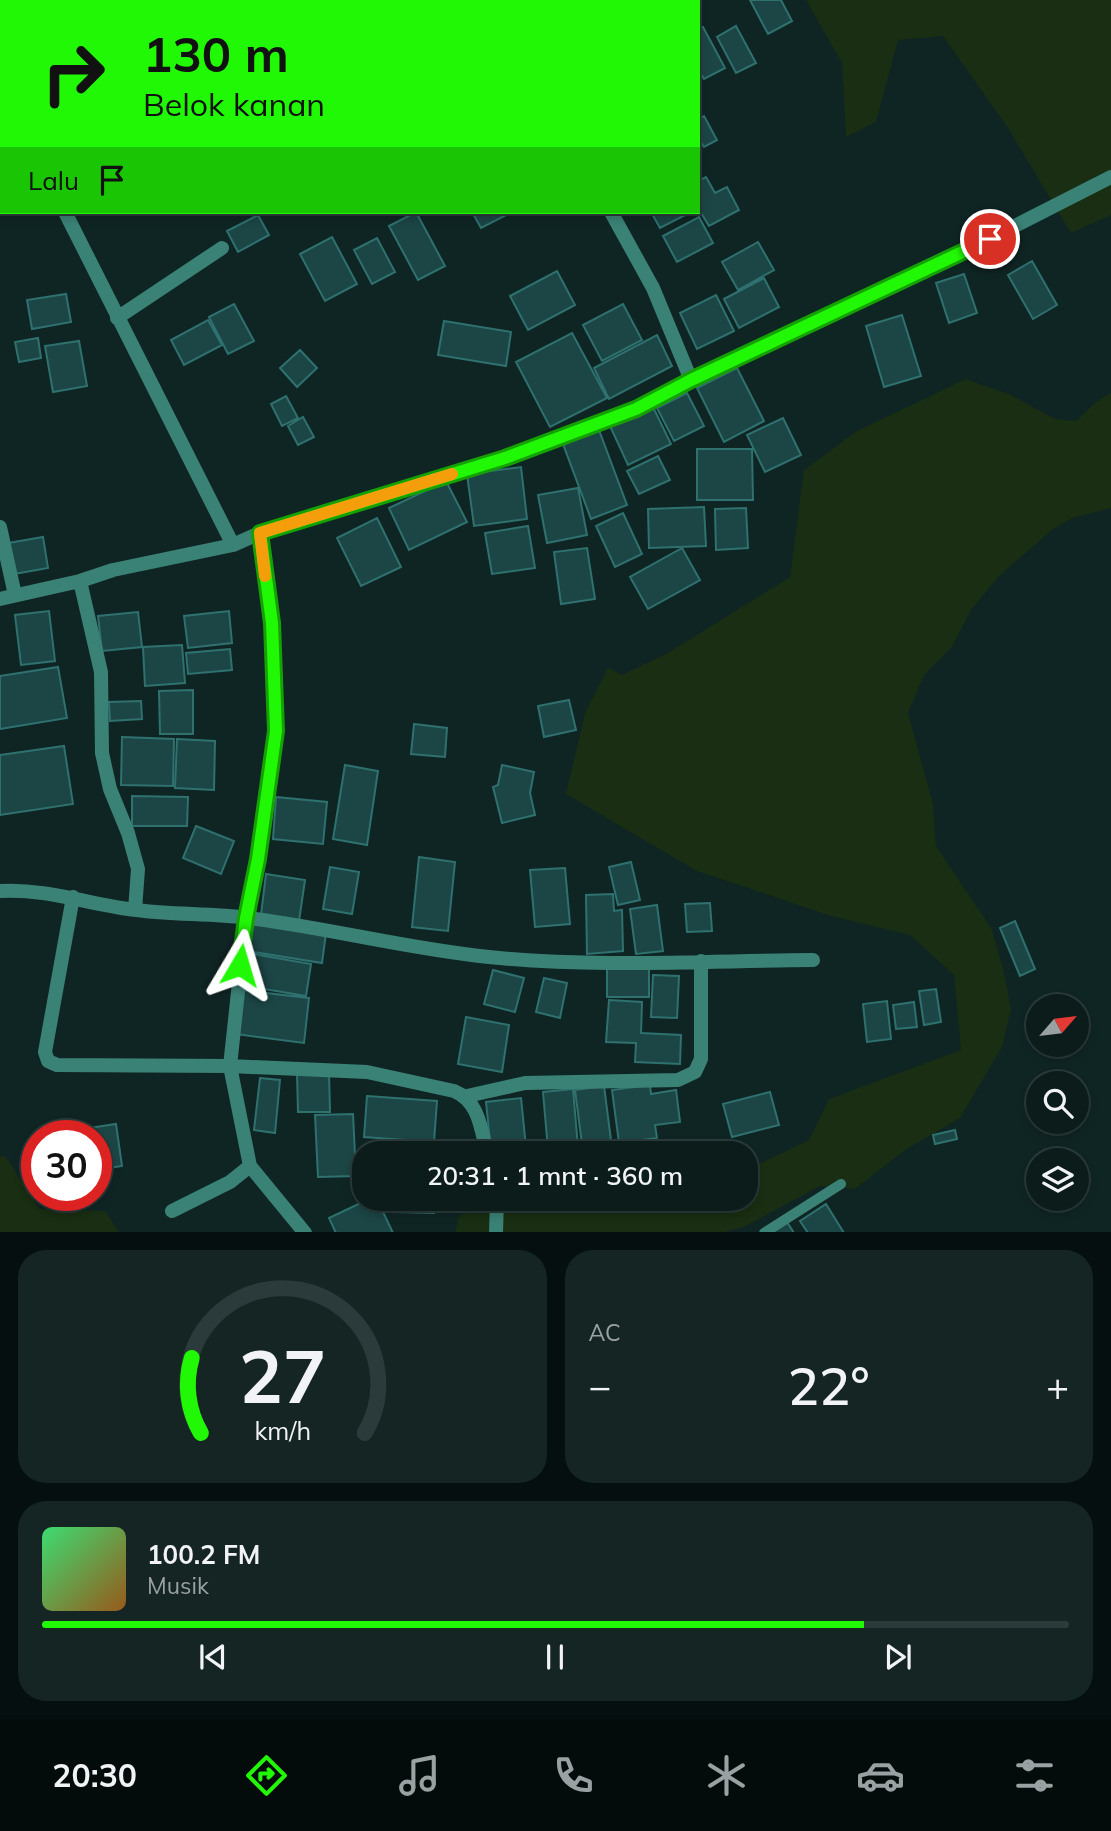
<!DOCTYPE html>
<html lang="id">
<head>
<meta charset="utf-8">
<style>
	:root { --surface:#0b1c1b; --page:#142524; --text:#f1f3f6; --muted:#9aa1a3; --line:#2b3a3a; --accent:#21f805 }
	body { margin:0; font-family:Mulish,sans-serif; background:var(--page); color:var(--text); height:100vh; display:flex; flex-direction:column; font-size:26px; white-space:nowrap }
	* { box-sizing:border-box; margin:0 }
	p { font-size:23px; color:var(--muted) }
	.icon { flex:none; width:38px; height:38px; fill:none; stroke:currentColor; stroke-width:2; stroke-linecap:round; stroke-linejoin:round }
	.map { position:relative; height:1232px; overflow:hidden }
	.sheet { display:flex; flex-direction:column; gap:18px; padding:18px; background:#060f0f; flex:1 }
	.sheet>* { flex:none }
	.guide { position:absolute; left:0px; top:0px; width:700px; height:214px; box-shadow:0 4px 10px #0003,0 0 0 2px var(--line); background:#21f805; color:#111; overflow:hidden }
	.needle { width:46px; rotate:62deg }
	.fabs { position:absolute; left:1026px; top:994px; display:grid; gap:14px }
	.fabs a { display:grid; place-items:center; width:63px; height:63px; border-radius:50%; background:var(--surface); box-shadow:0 4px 10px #0003,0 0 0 2px var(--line); font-size:35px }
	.speed { position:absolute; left:21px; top:1120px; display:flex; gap:14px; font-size:35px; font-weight:700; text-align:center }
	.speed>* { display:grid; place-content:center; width:91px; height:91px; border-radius:50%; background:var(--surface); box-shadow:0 4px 10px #0003,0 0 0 2px var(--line); line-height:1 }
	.speed .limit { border:10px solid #d22; background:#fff; color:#111 }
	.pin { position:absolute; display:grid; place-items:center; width:60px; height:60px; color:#fff; margin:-30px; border:4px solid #fff; border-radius:50%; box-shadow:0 2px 7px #0007 }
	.me { position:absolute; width:77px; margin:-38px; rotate:7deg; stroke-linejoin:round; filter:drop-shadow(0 0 5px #0008) }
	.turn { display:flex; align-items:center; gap:24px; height:147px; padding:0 28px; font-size:32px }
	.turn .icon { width:91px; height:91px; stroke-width:2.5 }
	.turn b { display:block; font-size:49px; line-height:60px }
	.then { display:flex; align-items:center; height:66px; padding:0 28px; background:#0003; gap:14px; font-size:26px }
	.big { font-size:52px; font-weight:600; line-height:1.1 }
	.sheet .tile { flex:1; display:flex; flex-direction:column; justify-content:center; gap:10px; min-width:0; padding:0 24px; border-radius:28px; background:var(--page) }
	.sheet .dial { align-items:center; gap:0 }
	.dial svg { height:182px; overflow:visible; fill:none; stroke:var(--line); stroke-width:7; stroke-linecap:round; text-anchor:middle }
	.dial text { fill:var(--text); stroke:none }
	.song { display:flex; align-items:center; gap:21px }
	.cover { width:84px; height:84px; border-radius:10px; background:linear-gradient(135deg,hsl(140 70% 55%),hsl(30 70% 35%)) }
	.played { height:7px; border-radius:4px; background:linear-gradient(90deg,var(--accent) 80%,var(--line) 80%) }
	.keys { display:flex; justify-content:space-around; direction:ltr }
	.heat { display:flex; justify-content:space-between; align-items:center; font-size:38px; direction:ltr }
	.sheet .tiles { flex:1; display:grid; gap:18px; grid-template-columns:1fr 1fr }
	.tile:last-child { grid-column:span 2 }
	.trip { position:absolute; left:352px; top:1141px; width:406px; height:70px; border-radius:28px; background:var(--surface); box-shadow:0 4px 10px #0003,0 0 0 2px var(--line); font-weight:600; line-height:70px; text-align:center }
	.dock { display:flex; height:112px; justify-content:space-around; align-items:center; background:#040b0b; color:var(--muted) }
	.dock .icon { width:49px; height:49px }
	.dock .current { color:var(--accent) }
	.dock b { font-size:32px; color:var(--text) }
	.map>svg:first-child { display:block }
	.green { fill:#192e12 }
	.building { fill:#1c4545; stroke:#2e716f; stroke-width:2 }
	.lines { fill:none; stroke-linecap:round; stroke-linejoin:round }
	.service { stroke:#3b8276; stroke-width:10 }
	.minor { stroke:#3b8276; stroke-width:14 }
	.route-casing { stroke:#15a103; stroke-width:18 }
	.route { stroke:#21f805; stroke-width:12 }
	.slow { stroke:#f59e0b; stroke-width:12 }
</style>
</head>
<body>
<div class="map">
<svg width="1111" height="1233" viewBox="0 0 1111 1233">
	<rect width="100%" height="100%" fill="#0f2524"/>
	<path class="green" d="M806 0H1111V215L1071 233 1008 128 943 36 898 40 876 122 846 137 842 63Z
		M966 379 1009 394 1055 419 1076 421 1096 402 1111 393V508L1072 518 1053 529 998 577 971 610 952 647 924 675 908 713 933 804 936 846 991 928 1003 968 1011 1009 1002 1047 960 1118 905 1150 855 1189 820 1186 744 1227 725 1232 455 1233 459 1216 496 1199H626L669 1213 694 1199H746V1170L809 1140 829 1099 961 1050 954 975 910 935 831 916 697 871 566 794 585 713 608 668 622 675 668 653 790 577 804 470 857 431Z
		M0 1156 6 1157 39 1209 105 1211 119 1232H0Z"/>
	<path class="building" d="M525 0H575L572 2Z
		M750 0H781L792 21 768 34Z
		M736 26 756 63 736 73 717 37Z
		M703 27 725 68 704 79 698 69V29Z
		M704 116 717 140 704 147 698 137V119Z
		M706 177 715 193 727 187 739 210 709 226 698 208V181Z
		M416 212 445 266 418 280 389 226Z
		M472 212H512L481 228Z
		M651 212H691L660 228Z
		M258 215 269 235 238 252 227 231Z
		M699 217 713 243 677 262 663 236Z
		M332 237 357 284 325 301 300 254Z
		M377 238 395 272 372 284 354 250Z
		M758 242 774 270 738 290 722 262Z
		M1032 261 1057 305 1033 319 1008 275Z
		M557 271 575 305 528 330 510 296Z
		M964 274 977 313 949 323 936 283Z
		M764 278 779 307 739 328 724 299Z
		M66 294 71 322 32 329 27 300Z
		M716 295 734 331 697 349 680 313Z
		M234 304 254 341 228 354 209 317Z
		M623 304 642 340 602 361 583 325Z
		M902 315 921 376 884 387 866 326Z
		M208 320 222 345 184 365 171 340Z
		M444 321 511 332 506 366 438 355Z
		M572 333 607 398 550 427 516 362Z
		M657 335 672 366 609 399 594 368Z
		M38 338 41 358 19 362 15 342Z
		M79 341 87 386 53 392 45 346Z
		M300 350 317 368 297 387 280 368Z
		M737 368 764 421 724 442 697 388Z
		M687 393 704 426 674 441 657 408Z
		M286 396 298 418 282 426 271 404Z
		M652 405 671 444 628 465 610 426Z
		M303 417 314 437 298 445 288 426Z
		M783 418 801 455 765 472 747 435Z
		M599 430 627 505 591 519 563 444Z
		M697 449H752L753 500H697Z
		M658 456 670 480 639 494 627 471Z
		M521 467 527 519 474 526 467 474Z
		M446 481 467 522 409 550 389 508Z
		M578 488 587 535 547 543 538 495Z
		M704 507 706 546 649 548 648 509Z
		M746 508 748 548 716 550 715 509Z
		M623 513 642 554 615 567 596 526Z
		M377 518 401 567 361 586 337 538Z
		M528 526 535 568 492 574 485 533Z
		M43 537 48 568 14 574 8 543Z
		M587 548 595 599 561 604 554 552Z
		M682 548 700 580 648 609 630 577Z
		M49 611 55 661 21 665 15 615Z
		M229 611 232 643 188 648 184 616Z
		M138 612 142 647 102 651 98 616Z
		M182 645 185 683 145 686 143 647Z
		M230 649 232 670 188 674 186 653Z
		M58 667 67 718 0 729V676Z
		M193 690V734H160L159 691Z
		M569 700 576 730 544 737 538 706Z
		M141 701 142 719 110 721 109 702Z
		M414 724 447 728 445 757 411 754Z
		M122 737 174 739 173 786 121 785Z
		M177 739 215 741 214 790 175 788Z
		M64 746 73 804 0 815V755Z
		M345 765 378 771 367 845 333 839Z
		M502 765 534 772 530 793 535 815 502 823 493 787 498 785Z
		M132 796 188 797 187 826H132Z
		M276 797 327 802 323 844 273 839Z
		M196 826 234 841 221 874 183 858Z
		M419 857 455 862 448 931 412 927Z
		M631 862 640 900 618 905 609 867Z
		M330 867 359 872 352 914 323 909Z
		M565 868 570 924 535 927 530 870Z
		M266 874 305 880 299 921 261 915Z
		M613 894 614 911 622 910 623 951 587 954 586 895Z
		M710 903 712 931 687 932 685 904Z
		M657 905 663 951 636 954 630 909Z
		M252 921 326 933 322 963 247 951Z
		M1015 921 1035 969 1020 976 1000 928Z
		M246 953 311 964 306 996 241 985Z
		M607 969H649V997H607Z
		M493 970 524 978 515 1012 484 1004Z
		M653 975 679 976 677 1018 651 1017Z
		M544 978 567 983 560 1018 536 1012Z
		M936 989 941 1022 924 1025 919 991Z
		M240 990 309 998 304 1043 235 1034Z
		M609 1000 642 1002 641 1033 681 1035 680 1064 635 1062 636 1043 606 1042Z
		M887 1001 891 1039 867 1042 863 1004Z
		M914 1002 917 1027 896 1029 893 1005Z
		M466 1017 509 1025 502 1072 458 1064Z
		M329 1072 330 1112H298L297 1073Z
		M260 1078 280 1080 275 1133 254 1130Z
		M650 1085 651 1094 676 1090 680 1122 655 1125 657 1138 619 1143 612 1090Z
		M604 1086 612 1148 583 1152 575 1090Z
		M573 1089 578 1147 548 1150 543 1092Z
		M770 1092 779 1125 732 1137 723 1104Z
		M367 1096 437 1101 434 1142 364 1137Z
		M521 1098 526 1147 491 1151 486 1102Z
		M353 1114 356 1176 318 1177 315 1115Z
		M116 1124 122 1166 96 1170V1136H63V1132Z
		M955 1130 957 1139 935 1144 933 1135Z
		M661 1143 663 1153H627L626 1151Z
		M397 1144 436 1146V1153H397Z
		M369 1199H377L393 1233H336L329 1218Z
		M395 1199H435L434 1213 395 1212Z
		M826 1204 844 1233H808L800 1221Z
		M787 1222 794 1233H772Z"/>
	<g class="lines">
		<path class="service" d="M764 1233 841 1184"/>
		<path class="minor" d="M15 0 16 2
			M443 0 444 2
			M65 212 233 545
			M611 212 653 288 691 380
			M117 318 222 248
			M0 527 15 595
			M260 533 272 623 276 731 258 859 246 918 230 1066 250 1166 305 1233
			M80 581 101 672 102 753 110 789 128 833 138 869 135 910
			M0 599 80 581 113 570 233 545 260 533 317 514 505 458 636 409 691 380 966 251 1111 177
			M0 891C46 888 91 905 136 910 173 915 211 913 248 918 329 928 408 949 489 957 596 968 705 961 813 960
			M73 897 45 1052 48 1061 57 1065 230 1066 367 1072 454 1091C479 1101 481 1129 487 1153
			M467 1096 525 1083 678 1080 695 1072 701 1059V961
			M172 1211 230 1182 250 1166
			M496 1233 497 1199"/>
	</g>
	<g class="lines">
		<g class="route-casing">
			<path id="route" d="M240 965 246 918 258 859 276 731 272 623 260 533 505 458 636 409 691 380 990 239"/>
		</g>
		<use href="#route" class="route"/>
		<path class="slow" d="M265 576 260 533 452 474"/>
	</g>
</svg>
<div class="fabs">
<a><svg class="needle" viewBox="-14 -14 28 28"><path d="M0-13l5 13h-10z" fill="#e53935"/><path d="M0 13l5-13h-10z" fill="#9aa1a3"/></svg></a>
<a><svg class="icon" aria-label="search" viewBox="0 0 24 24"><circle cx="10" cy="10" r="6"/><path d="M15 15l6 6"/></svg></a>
<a><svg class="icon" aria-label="layers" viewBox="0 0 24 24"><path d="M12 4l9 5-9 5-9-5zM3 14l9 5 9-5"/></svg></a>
</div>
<div class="speed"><div class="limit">30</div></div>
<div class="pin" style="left:990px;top:239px;background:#d93025"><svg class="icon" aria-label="arrive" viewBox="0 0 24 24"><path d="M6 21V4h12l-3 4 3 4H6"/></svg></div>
<svg class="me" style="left:240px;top:965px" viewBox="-20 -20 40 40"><path d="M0-17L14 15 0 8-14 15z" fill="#21f805" stroke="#fff" stroke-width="4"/></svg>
<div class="trip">20:31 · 1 mnt · 360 m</div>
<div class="guide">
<div class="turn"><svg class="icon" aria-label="right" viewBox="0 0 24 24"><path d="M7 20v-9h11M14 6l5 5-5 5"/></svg><div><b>130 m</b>Belok kanan</div></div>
<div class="then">Lalu<svg class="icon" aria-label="arrive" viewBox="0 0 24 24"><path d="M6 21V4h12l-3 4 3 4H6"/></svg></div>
</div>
</div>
<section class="sheet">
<div class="tiles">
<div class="tile dial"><svg viewBox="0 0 100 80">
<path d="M14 69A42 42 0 1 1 86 69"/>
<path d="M14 69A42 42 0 0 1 10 36" stroke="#21f805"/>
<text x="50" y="56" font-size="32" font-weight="700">27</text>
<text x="50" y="72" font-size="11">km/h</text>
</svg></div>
<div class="tile"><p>AC</p>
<div class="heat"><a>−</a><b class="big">22°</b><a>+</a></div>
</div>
<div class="tile">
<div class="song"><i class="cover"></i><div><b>100.2 FM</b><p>Musik</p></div></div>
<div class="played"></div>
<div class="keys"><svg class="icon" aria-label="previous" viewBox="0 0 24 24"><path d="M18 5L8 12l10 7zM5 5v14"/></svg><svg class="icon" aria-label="pause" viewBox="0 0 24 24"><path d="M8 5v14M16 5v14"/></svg><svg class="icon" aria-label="next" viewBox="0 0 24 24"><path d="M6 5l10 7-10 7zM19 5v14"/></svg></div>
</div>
</div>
</section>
<nav class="dock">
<b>20:30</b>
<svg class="icon current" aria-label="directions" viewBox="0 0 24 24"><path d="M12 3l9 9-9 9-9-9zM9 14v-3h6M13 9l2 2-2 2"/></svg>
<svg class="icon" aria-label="music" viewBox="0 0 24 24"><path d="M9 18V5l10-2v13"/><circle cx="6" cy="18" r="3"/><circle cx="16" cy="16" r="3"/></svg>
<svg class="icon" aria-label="phone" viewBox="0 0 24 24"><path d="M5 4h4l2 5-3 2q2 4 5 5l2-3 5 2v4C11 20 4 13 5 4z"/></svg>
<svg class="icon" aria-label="climate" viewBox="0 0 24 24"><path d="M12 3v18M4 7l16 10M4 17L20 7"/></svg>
<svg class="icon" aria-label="car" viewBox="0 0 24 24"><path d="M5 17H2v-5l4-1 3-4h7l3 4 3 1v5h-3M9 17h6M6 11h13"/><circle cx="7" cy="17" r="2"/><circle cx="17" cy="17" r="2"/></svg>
<svg class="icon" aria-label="filters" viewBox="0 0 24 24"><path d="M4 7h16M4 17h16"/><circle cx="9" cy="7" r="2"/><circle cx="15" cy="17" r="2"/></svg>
</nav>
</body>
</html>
